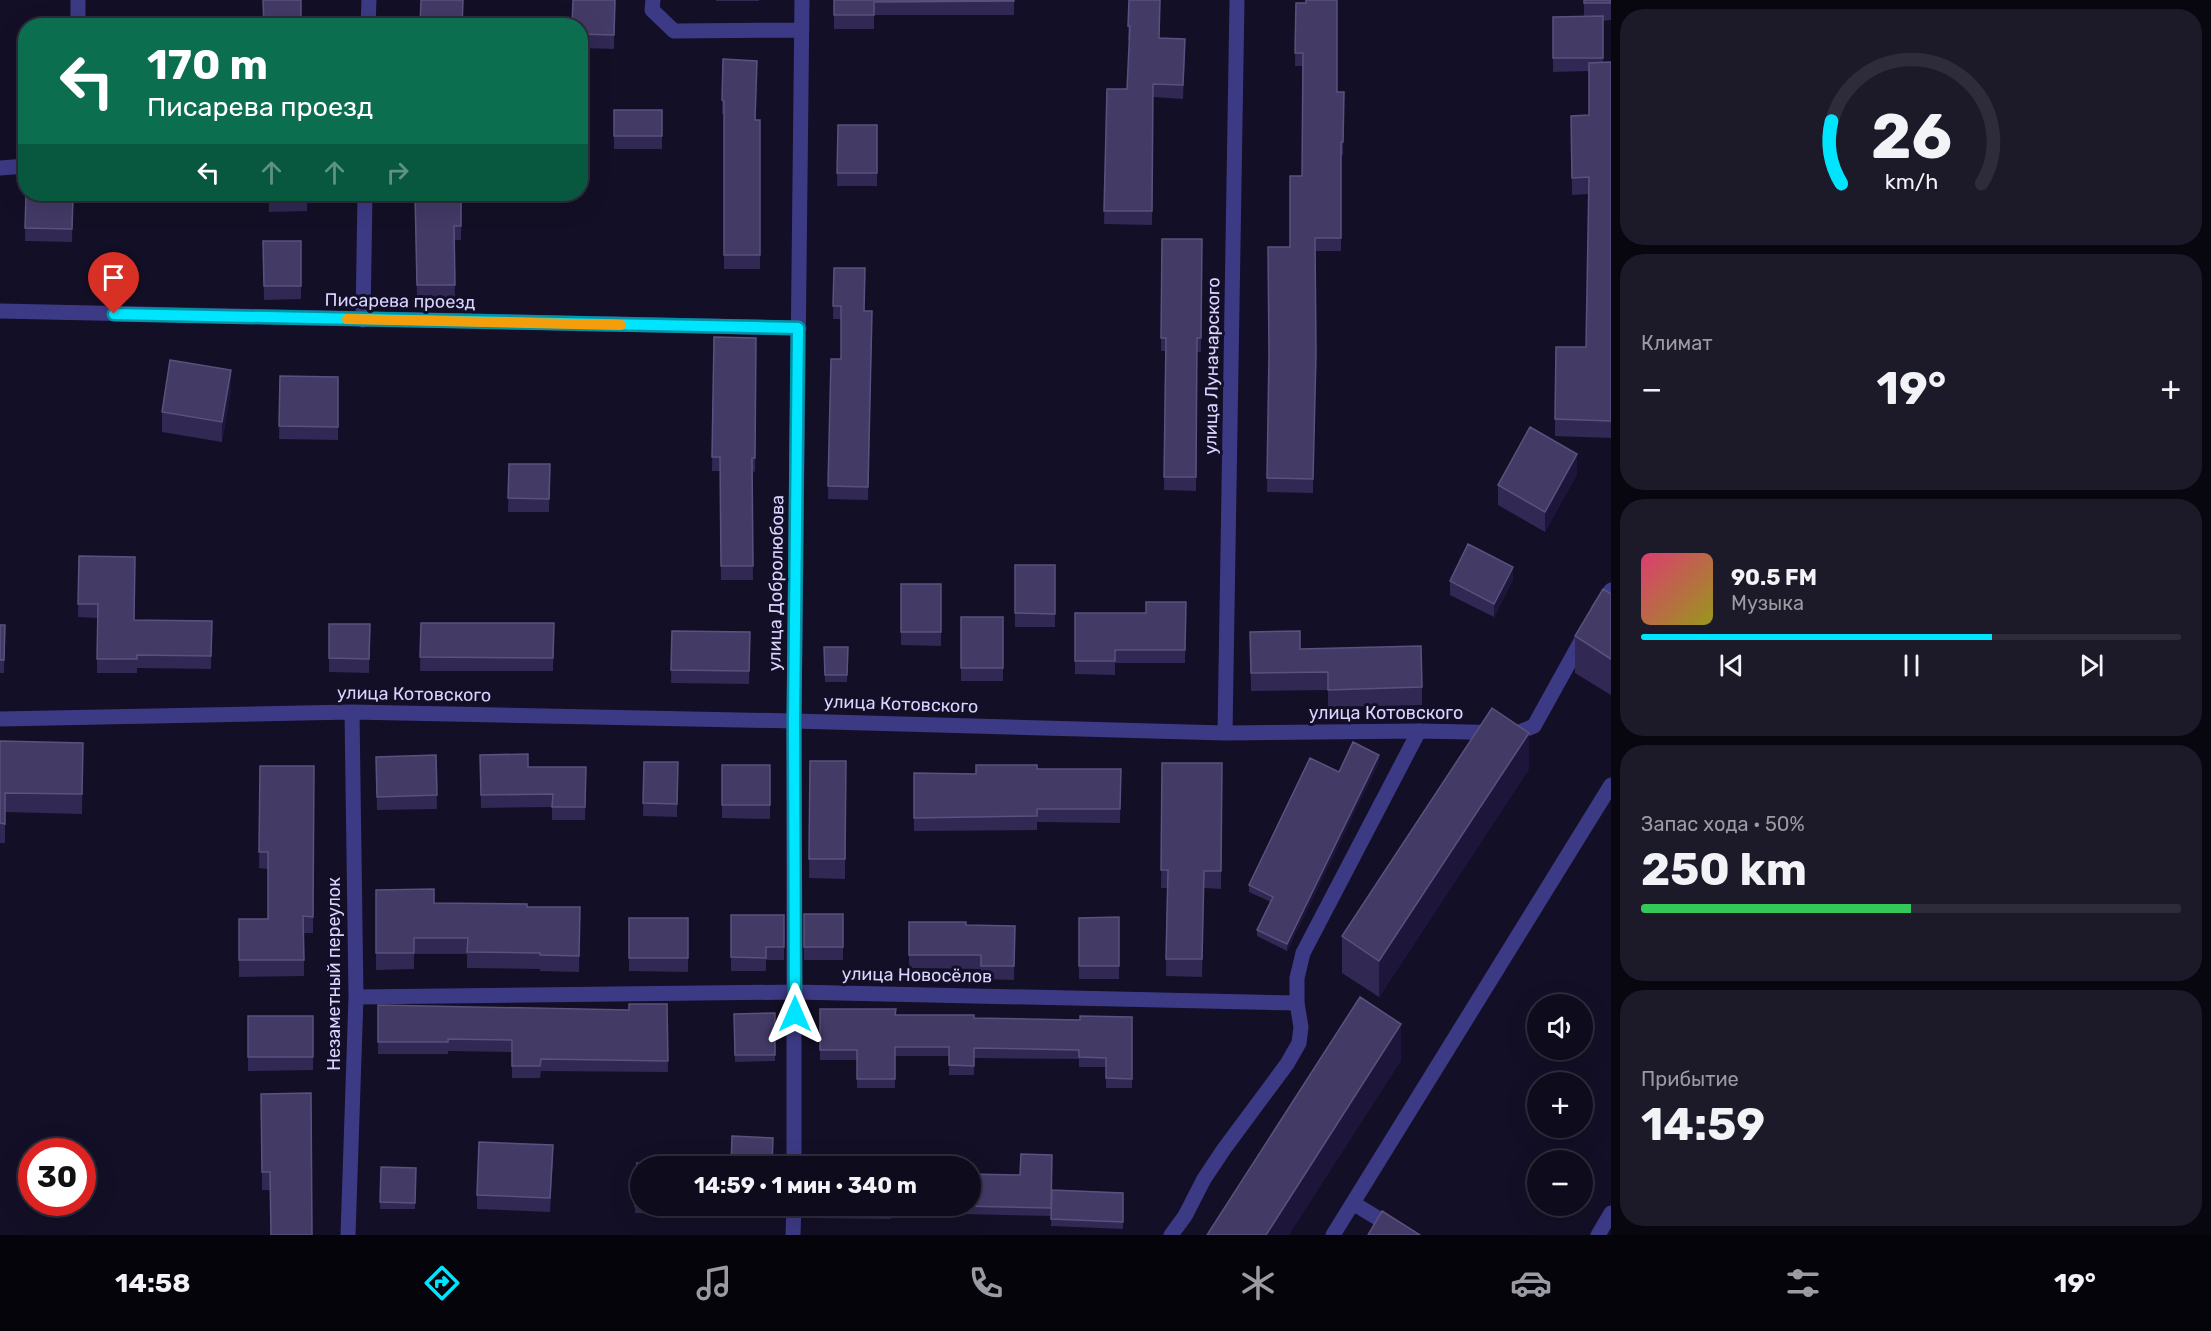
<!DOCTYPE html>
<html lang="ru">
<head>
<meta charset="utf-8">
<style>
	:root { --surface:#0e0b1c; --page:#1c1929; --text:#f1f3f6; --muted:#9b9ba3; --line:#2e2b3b; --accent:#00e5ff }
	body { margin:0; font-family:Rubik,sans-serif; background:var(--page); color:var(--text); height:100vh; display:flex; flex-direction:column; font-size:22px; white-space:nowrap }
	* { box-sizing:border-box; margin:0 }
	p { font-size:20px; color:var(--muted) }
	.icon { flex:none; width:33px; height:33px; fill:none; stroke:currentColor; stroke-width:2; stroke-linecap:round; stroke-linejoin:round }
	.map { position:relative; flex:1; overflow:hidden }
	.drawer { display:flex; flex-direction:column; gap:9px; padding:9px; background:#08060f; width:600px }
	.drawer>* { flex:none }
	.top-card { position:absolute; left:18px; top:18px; width:570px; height:183px; border-radius:24px; box-shadow:0 6px 24px #0002,0 0 0 2px var(--line); background:#0b6e4f; color:#fff; overflow:hidden }
	.buttons { position:absolute; left:1527px; top:994px; display:grid; gap:12px }
	.buttons a { display:grid; place-items:center; width:66px; height:66px; border-radius:50%; background:var(--surface); box-shadow:0 6px 24px #0002,0 0 0 2px var(--line); font-size:30px }
	.speed { position:absolute; left:18px; top:1138px; display:flex; gap:12px; font-size:30px; font-weight:700; text-align:center }
	.speed>* { display:grid; place-content:center; width:78px; height:78px; border-radius:50%; background:var(--surface); box-shadow:0 6px 24px #0002,0 0 0 2px var(--line); line-height:1 }
	.speed .limit { border:9px solid #d22; background:#fff; color:#111 }
	.pin { position:absolute; display:grid; place-items:center; width:51px; height:51px; color:#fff; margin:-62px -26px; border-radius:50% 50% 50% 0; rotate:-45deg; box-shadow:0 0 6px #0007 }
	.pin .icon { rotate:45deg }
	.me { position:absolute; width:66px; margin:-33px; rotate:0deg; stroke-linejoin:round; filter:drop-shadow(0 0 4px #0008) }
	.turn { display:flex; align-items:center; gap:21px; height:126px; padding:0 30px; font-size:27px }
	.turn .icon { width:78px; height:78px; stroke-width:2.5 }
	.turn b { display:block; font-size:42px; line-height:51px }
	.lanes { display:flex; align-items:center; height:57px; padding:0 30px; background:#0003; justify-content:center; gap:30px; direction:ltr }
	.lanes .off { opacity:.35 }
	.big { font-size:45px; font-weight:700; line-height:1.1 }
	.drawer .card { flex:1; display:flex; flex-direction:column; justify-content:center; gap:9px; min-width:0; padding:0 21px; border-radius:24px; background:var(--page) }
	.drawer .dial { align-items:center; gap:0 }
	.dial svg { height:156px; overflow:visible; fill:none; stroke:var(--line); stroke-width:7; stroke-linecap:round; text-anchor:middle }
	.dial text { fill:var(--text); stroke:none }
	.song { display:flex; align-items:center; gap:18px }
	.cover { width:72px; height:72px; border-radius:9px; background:linear-gradient(135deg,hsl(340 70% 55%),hsl(60 70% 35%)) }
	.played { height:6px; border-radius:3px; background:linear-gradient(90deg,var(--accent) 65%,var(--line) 65%) }
	.keys { display:flex; justify-content:space-around; direction:ltr }
	.heat { display:flex; justify-content:space-between; align-items:center; font-size:33px; direction:ltr }
	.charge { height:9px; border-radius:4px; background:linear-gradient(90deg,#34c759 50%,var(--line) 0) }
	.trip { position:absolute; left:630px; top:1156px; width:351px; height:60px; border-radius:30px; background:var(--surface); box-shadow:0 6px 24px #0002,0 0 0 2px var(--line); font-weight:700; line-height:60px; text-align:center }
	.menu { display:flex; height:96px; justify-content:space-around; align-items:center; background:#06040b; color:var(--muted) }
	.menu .icon { width:42px; height:42px }
	.menu .on { color:var(--accent) }
	.menu b { font-size:27px; color:var(--text) }
	main { display:flex; flex:1; min-height:0 }
	.map>svg:first-child { display:block }
	.lines { fill:none; stroke-linecap:round; stroke-linejoin:round }
	.service { stroke:#3d3a85; stroke-width:15 }
	.minor { stroke:#3d3a85; stroke-width:15 }
	.wall { fill:#312854 }
	.shaded-wall { fill:#1d163a }
	.building { fill:#433a66; stroke:#5a527e; stroke-width:1.5 }
	.route-casing { stroke:#0095a6; stroke-width:15 }
	.route { stroke:#00e5ff; stroke-width:10 }
	.slow { stroke:#f59e0b; stroke-width:10 }
	.labels { text-anchor:middle; dominant-baseline:central; stroke-width:6; stroke-linejoin:round; paint-order:stroke }
	.street-label { font-size:18px; fill:#d9d4ff; stroke:#130f26 }
</style>
</head>
<body>
<main>
<div class="map">
<svg width="1611" height="1235" viewBox="0 0 1611 1235">
	<rect width="100%" height="100%" fill="#130f26"/>
	<g class="lines">
		<path class="service" d="M78 26V0
			M0 168 26 166
			M1353 1203 1405 1235
			M1171 1235 1185 1216 1204 1179 1224 1149 1287 1064 1299 1043 1301 1027 1297 1003V978L1303 953 1419 731
			M1333 1235 1611 785
			M1598 1235 1611 1213"/>
		<path class="minor" d="M653 0 652 10 674 31 802 30
			M368 26 369 0
			M0 311 799 328
			M363 320 365 194
			M1598 610 1611 590
			M0 719 352 712 794 721 1225 733 1419 731 1517 733 1534 726 1585 634
			M1225 733 1237 0
			M356 997 795 992 1297 1003
			M794 1167V721L802 0
			M348 1235 356 997 352 712
			M793 1235 794 1206"/>
	</g>
	<path class="wall" d="M615 0 614 49 580 48V26Z
		M716 0H759V1H716Z
		M834 0H1014V15H874V29H834Z
		M1129 0 1159 38 1185 53 1183 99 1153 97 1152 225 1104 224 1107 89H1127L1130 40H1128Z
		M1584 0H1611V20L1603 21V63L1611 62V438L1555 436V419L1586 347 1589 194 1572 195 1571 116 1589 115V71L1553 72V17L1584 16Z
		M1296 3 1337 92H1344L1343 155H1341V251H1315L1313 493 1267 492 1269 359 1290 247 1302 176 1303 66H1295Z
		M723 59 756 120H760V269H724V114H722Z
		M614 110H662V149H614Z
		M838 125H877V186H837Z
		M269 194H307V211L269 212Z
		M415 194H462L461 240H454L455 298H417Z
		M26 195 73 196 72 242 25 241Z
		M1162 239H1202L1201 352H1197L1196 491 1164 490 1165 351H1161Z
		M263 241H301V299L264 300Z
		M834 268 865 311 872 325 868 500 828 499 831 359H841V319H833Z
		M714 337 756 338 755 472 752 471 753 580H721L720 471H712Z
		M280 376 338 377V440L279 439Z
		M231 390 222 442 162 432V412Z
		M509 464H550L549 512H508Z
		M1577 474 1545 532 1498 505V485Z
		M79 556 134 620 212 621 211 669 137 668V673H97V618L78 617Z
		M1015 565H1055V627H1015Z
		M1513 580 1494 617 1450 595V581Z
		M901 584H941V646L901 645Z
		M1611 594V695L1575 673V636Z
		M1186 602 1185 663H1115V675L1075 674V613H1146Z
		M961 617H1003V681H961Z
		M421 623H554L553 671H420Z
		M329 624H370L369 673 329 672Z
		M0 625H5L4 673H0Z
		M672 631 750 632 749 684 671 683Z
		M1250 632 1300 649 1422 687V705L1328 707V690L1251 691Z
		M824 647H848L847 682H825Z
		M0 741 83 743 82 814 5 812V843H0Z
		M436 755 437 809 377 810 376 757Z
		M480 755 528 767H586L585 820H552V807L481 808Z
		M810 761H846L845 879 809 878Z
		M644 762H678L677 817 643 816Z
		M1379 762 1287 951 1257 936V930L1271 902 1249 892V885L1339 772Z
		M1162 763H1222L1221 889 1204 888 1202 977 1166 976 1167 888H1161Z
		M722 765H770V819L722 818Z
		M260 766H314L313 933H304V976L239 977V919H268V869L259 868Z
		M1037 769H1121L1120 823 1037 822V830L914 831V773L976 774Z
		M1529 769 1379 997 1342 973V936Z
		M376 890 434 903 527 907H580L579 972 540 971V969L467 968V954H414V969L376 970Z
		M804 914H843V960H804Z
		M731 915H784V960H766V971H731Z
		M1119 917V979H1079V918Z
		M629 918H688V972L629 971Z
		M909 922 966 925 1015 926 1014 980 981 979V969L909 968Z
		M667 1004 668 1072 541 1071 540 1078H512V1052L448 1051V1054H378V1005L629 1010Z
		M820 1009 895 1015 974 1018 1080 1020 1132 1017V1088H1106V1067H1079V1059L974 1058V1075H949V1056H895V1088H857V1060H820Z
		M775 1013V1061L735 1062 734 1014Z
		M248 1016H313V1070L248 1071Z
		M311 1093 270 1190H262L261 1094Z
		M1052 1155 1051 1216 959 1214V1217L891 1215V1219L811 1218V1206L1020 1175Z
		M553 1159 550 1212 477 1209V1195Z
		M637 1163 667 1164 691 1206V1215L635 1213Z
		M381 1167 416 1168 415 1209H380Z
		M1052 1190 1123 1193V1229L1051 1226Z
		M737 1206H771V1217L737 1216Z"/>
	<path class="shaded-wall" d="M1185 39V53L1183 99V85Z
		M231 370V390L222 442V422Z
		M1577 454V474L1545 532V512Z
		M1513 567V580L1494 617V604Z
		M1529 733V769L1379 997V961Z
		M1379 755V762L1287 951V944Z
		M1401 1024V1061L1289 1235H1266Z"/>
	<path class="building" d="M263 0H301V26H264Z
		M421 0H463L462 26H420Z
		M573 0H615L614 35 580 34V26H572Z
		M834 0H1014V1L874 2V15H834Z
		M1129 0H1160L1159 38 1185 39 1183 85 1153 84 1152 211H1104L1107 89H1127L1130 26H1128Z
		M1306 0H1337V92H1344L1343 142H1341V238H1315L1316 354 1313 479 1267 478 1269 354 1268 247H1290V176H1302L1303 53H1295L1296 3H1306Z
		M1584 0H1611V3H1584Z
		M1603 16V58H1553V17Z
		M723 59 757 61 755 120H760V255H724V101L722 100Z
		M1611 62V421L1555 419 1556 347H1586L1589 177 1572 178 1571 116 1589 115V63Z
		M614 110H662V136H614Z
		M838 125H877V173H837Z
		M269 194H307V198H269Z
		M415 194H461V226H454L455 285H417Z
		M26 195 73 196 72 229 25 228Z
		M1162 239H1202L1201 338H1197L1196 477H1164L1166 338H1161Z
		M263 241H301V286H264Z
		M834 268H865L864 311H872L868 487 828 486 831 359H841V306H833Z
		M714 337 756 338 755 458H752L753 566H721L720 457H712Z
		M170 360 231 370 222 422 162 412Z
		M280 376 338 377V427L279 426Z
		M1530 427 1577 454 1545 512 1498 485Z
		M509 464H550L549 499 508 498Z
		M1468 544 1513 567 1494 604 1450 581Z
		M79 556 135 557 134 620 212 621 211 656 137 655V659H97L98 604H78Z
		M1015 565H1055V614L1015 613Z
		M901 584H941V632H901Z
		M1603 589 1611 594V659L1575 636Z
		M1146 602H1186L1185 650H1115V661H1075V613H1146Z
		M961 617H1003V668H961Z
		M421 623H554L553 658 420 657Z
		M329 624H370L369 659 329 658Z
		M0 625H5L4 660H0Z
		M672 631 750 632 749 671 671 670Z
		M1300 631V649L1421 646 1422 687 1328 690V672L1251 673 1250 632Z
		M824 647H848L847 675H825Z
		M1492 708 1529 733 1379 961 1342 936Z
		M0 741 83 743 82 794 5 793V824L0 823Z
		M1353 742 1379 755 1287 944 1257 930 1273 897 1249 885 1310 758 1339 772Z
		M528 754V767H586L585 807H552L553 794 481 795 480 755Z
		M436 755 437 795 377 797 376 757Z
		M810 761H846L845 859H809Z
		M644 762H678L677 804 643 803Z
		M1162 763H1222L1221 871H1204L1202 959H1166L1168 870H1161Z
		M722 765H770V805H722Z
		M976 765H1037V769H1121L1120 809H1037V816L914 818V773L976 774Z
		M260 766H314L313 917 303 916 304 960H239V919H268V852H259Z
		M434 889V903L527 904V907H580L579 956 540 955V953L467 952 468 938H414V953H376V890Z
		M804 914H843V947H804Z
		M731 915H784V947H766V958L731 957Z
		M1119 917V966H1079V918Z
		M629 918H688V958H629Z
		M909 922H966V925L1015 926 1014 966H981V955H909Z
		M1360 997 1401 1024 1266 1235H1207Z
		M629 1004H667L668 1061 541 1059 540 1066H512V1040L448 1039V1042H378V1005L629 1010Z
		M820 1009H896L895 1015H974V1018L1080 1020V1016L1132 1017V1079L1106 1078V1058L1079 1057V1050L974 1048V1066L949 1065V1047H895V1079H857V1050H820Z
		M775 1013V1055H735L734 1014Z
		M248 1016H313V1057H248Z
		M311 1093 312 1235H271L270 1172H262L261 1094Z
		M732 1136 773 1138 772 1167H731Z
		M479 1142 553 1145 550 1198 477 1195Z
		M1021 1154 1052 1155 1051 1208 963 1206H970V1174L1020 1175Z
		M667 1157 693 1158V1167H640V1206H635L637 1163 667 1164Z
		M381 1167 416 1168 415 1203 380 1202Z
		M1052 1190 1123 1193V1222L1051 1219Z
		M643 1206H691V1208Z
		M737 1206H771V1210L737 1209Z
		M811 1206H959V1208L891 1207V1210H811Z
		M1382 1211 1420 1235H1368Z"/>
	<g class="lines">
		<g class="route-casing">
			<path id="route" d="M114 314 798 328 794 721 795 1014"/>
		</g>
		<use href="#route" class="route"/>
		<path class="slow" d="M347 319 621 325"/>
	</g>
	<g class="labels">
		<g class="street-label">
			<text transform="translate(400 301) rotate(1)">Писарева проезд</text>
			<text transform="translate(1212 366) rotate(-89)">улица Луначарского</text>
			<text transform="translate(776 583) rotate(-89)">улица Добролюбова</text>
			<text transform="translate(414 694) rotate(1)">улица Котовского</text>
			<text transform="translate(901 704) rotate(2)">улица Котовского</text>
			<text x="1386" y="713">улица Котовского</text>
			<text transform="translate(334 974) rotate(-90)">Незаметный переулок</text>
			<text transform="translate(917 975) rotate(1)">улица Новосёлов</text>
		</g>
	</g>
</svg>
<div class="buttons">
<a><svg class="icon" aria-label="sound" viewBox="0 0 24 24"><path d="M4 9h4l5-4v14l-5-4H4zM17 9q2 3 0 6"/></svg></a>
<a>+</a>
<a>−</a>
</div>
<div class="speed"><div class="limit">30</div></div>
<div class="pin" style="left:114px;top:314px;background:#d93025"><svg class="icon" aria-label="arrive" viewBox="0 0 24 24"><path d="M6 21V4h12l-3 4 3 4H6"/></svg></div>
<svg class="me" style="left:795px;top:1014px" viewBox="-20 -20 40 40"><path d="M0-17L14 15 0 8-14 15z" fill="#00e5ff" stroke="#fff" stroke-width="4"/></svg>
<div class="trip">14:59 · 1 мин · 340 m</div>
<div class="top-card">
<div class="turn"><svg class="icon" aria-label="left" viewBox="0 0 24 24"><path d="M17 20v-9H6M10 6l-5 5 5 5"/></svg><div><b>170 m</b>Писарева проезд</div></div>
<div class="lanes"><svg class="icon" aria-label="left" viewBox="0 0 24 24"><path d="M17 20v-9H6M10 6l-5 5 5 5"/></svg><svg class="icon off" aria-label="ahead" viewBox="0 0 24 24"><path d="M12 20V5M6 11l6-6 6 6"/></svg><svg class="icon off" aria-label="ahead" viewBox="0 0 24 24"><path d="M12 20V5M6 11l6-6 6 6"/></svg><svg class="icon off" aria-label="right" viewBox="0 0 24 24"><path d="M7 20v-9h11M14 6l5 5-5 5"/></svg></div>
</div>
</div>
<section class="drawer">
<div class="card dial"><svg viewBox="0 0 100 80">
<path d="M14 69A42 42 0 1 1 86 69"/>
<path d="M14 69A42 42 0 0 1 9 37" stroke="#00e5ff"/>
<text x="50" y="56" font-size="32" font-weight="700">26</text>
<text x="50" y="72" font-size="11">km/h</text>
</svg></div>
<div class="card"><p>Климат</p>
<div class="heat"><a>−</a><b class="big">19°</b><a>+</a></div>
</div>
<div class="card">
<div class="song"><i class="cover"></i><div><b>90.5 FM</b><p>Музыка</p></div></div>
<div class="played"></div>
<div class="keys"><svg class="icon" aria-label="previous" viewBox="0 0 24 24"><path d="M18 5L8 12l10 7zM5 5v14"/></svg><svg class="icon" aria-label="pause" viewBox="0 0 24 24"><path d="M8 5v14M16 5v14"/></svg><svg class="icon" aria-label="next" viewBox="0 0 24 24"><path d="M6 5l10 7-10 7zM19 5v14"/></svg></div>
</div>
<div class="card"><p>Запас хода · 50%</p><b class="big">250 km</b><div class="charge"></div></div>
<div class="card"><p>Прибытие</p><b class="big">14:59</b></div>
</section>
</main>
<nav class="menu">
<b>14:58</b>
<svg class="icon on" aria-label="directions" viewBox="0 0 24 24"><path d="M12 3l9 9-9 9-9-9zM9 14v-3h6M13 9l2 2-2 2"/></svg>
<svg class="icon" aria-label="music" viewBox="0 0 24 24"><path d="M9 18V5l10-2v13"/><circle cx="6" cy="18" r="3"/><circle cx="16" cy="16" r="3"/></svg>
<svg class="icon" aria-label="phone" viewBox="0 0 24 24"><path d="M5 4h4l2 5-3 2q2 4 5 5l2-3 5 2v4C11 20 4 13 5 4z"/></svg>
<svg class="icon" aria-label="climate" viewBox="0 0 24 24"><path d="M12 3v18M4 7l16 10M4 17L20 7"/></svg>
<svg class="icon" aria-label="car" viewBox="0 0 24 24"><path d="M5 17H2v-5l4-1 3-4h7l3 4 3 1v5h-3M9 17h6M6 11h13"/><circle cx="7" cy="17" r="2"/><circle cx="17" cy="17" r="2"/></svg>
<svg class="icon" aria-label="filters" viewBox="0 0 24 24"><path d="M4 7h16M4 17h16"/><circle cx="9" cy="7" r="2"/><circle cx="15" cy="17" r="2"/></svg>
<b>19°</b>
</nav>
</body>
</html>
